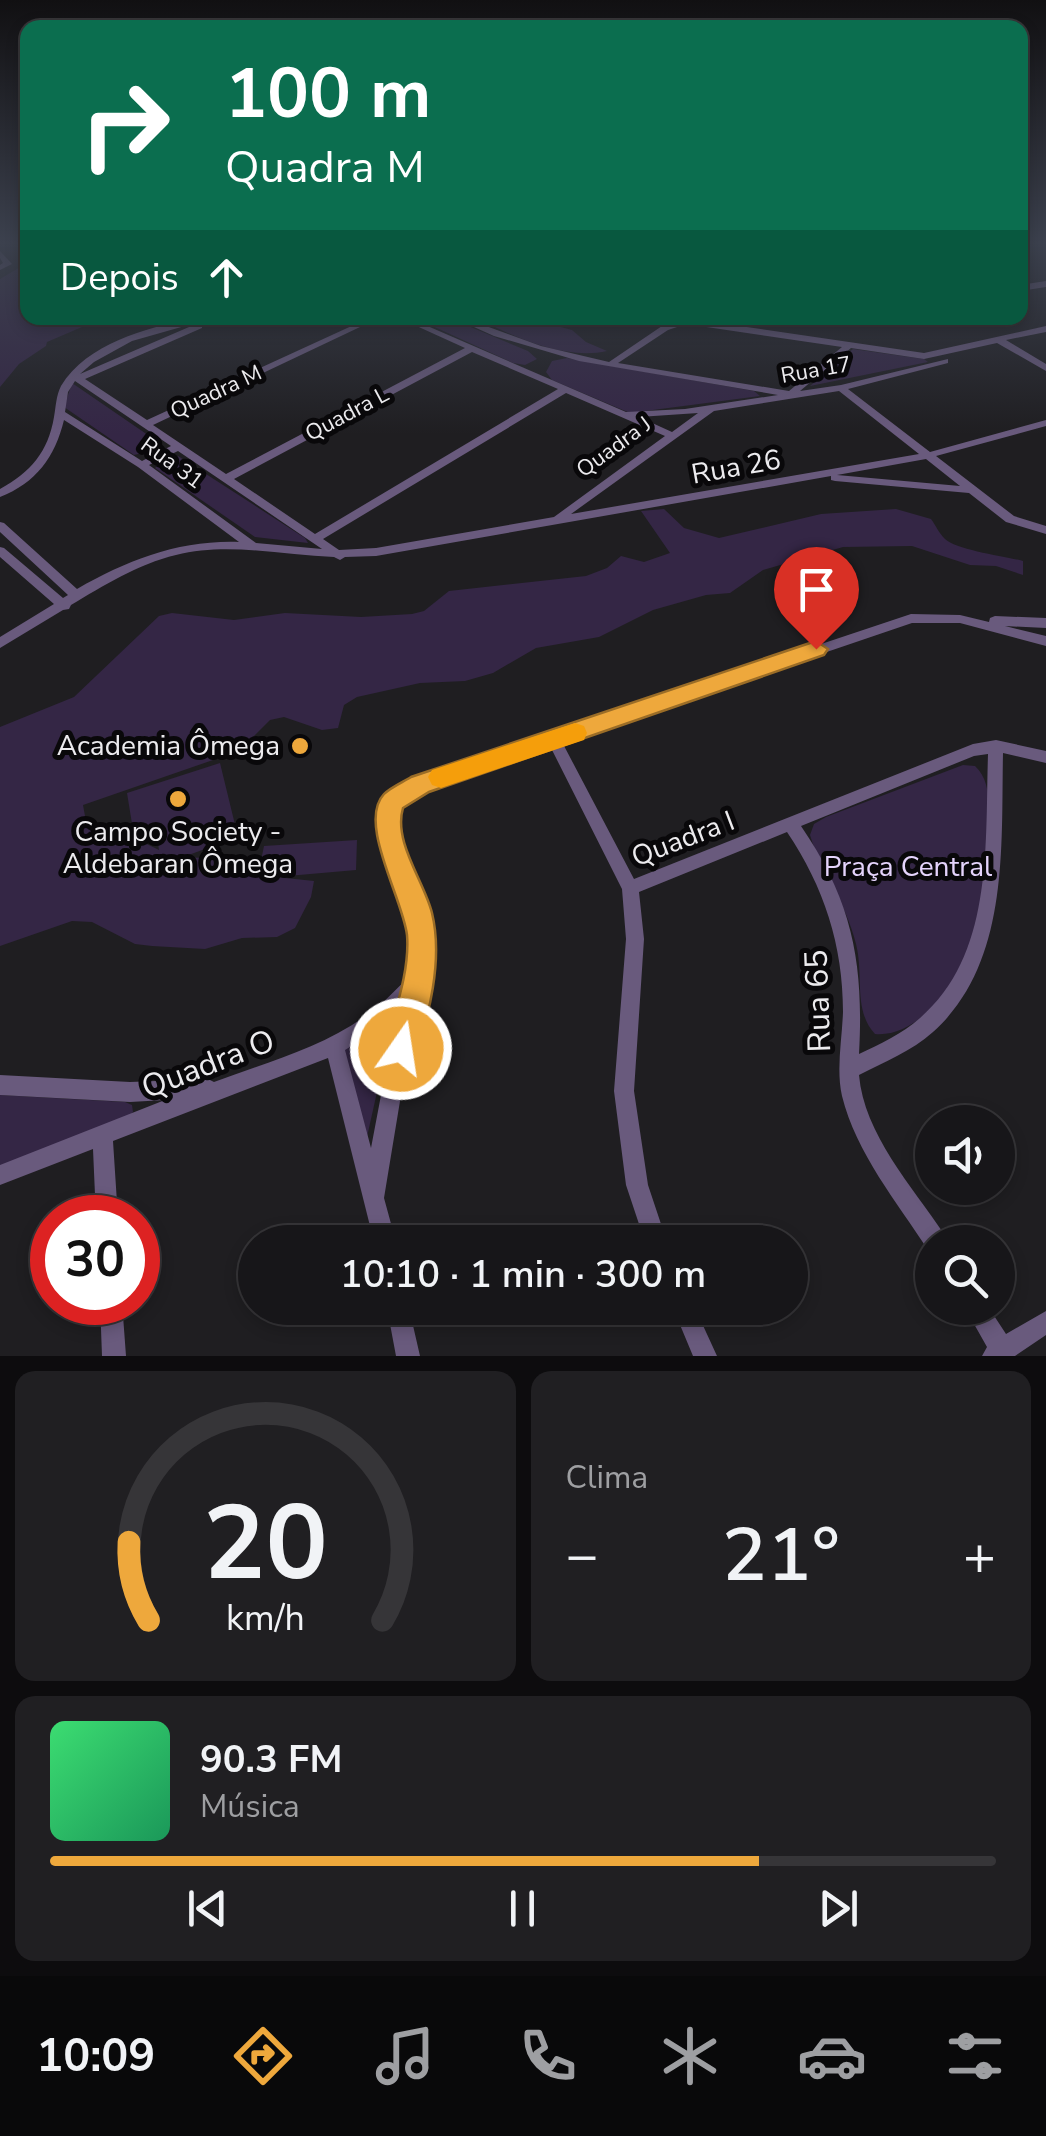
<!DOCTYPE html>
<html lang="pt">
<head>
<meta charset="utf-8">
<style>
	:root { --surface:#171619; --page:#201f22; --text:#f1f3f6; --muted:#9e9fa2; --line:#363538; --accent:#eea83c }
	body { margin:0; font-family:"Nunito Sans",sans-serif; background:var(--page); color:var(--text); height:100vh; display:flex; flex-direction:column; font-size:38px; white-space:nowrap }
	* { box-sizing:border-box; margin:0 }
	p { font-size:32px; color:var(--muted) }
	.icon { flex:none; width:55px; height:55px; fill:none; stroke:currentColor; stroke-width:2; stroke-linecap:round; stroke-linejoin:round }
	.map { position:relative; height:1356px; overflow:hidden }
	.drawer { display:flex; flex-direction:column; gap:15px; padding:15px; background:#0d0c0e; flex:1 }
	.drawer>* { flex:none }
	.top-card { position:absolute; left:20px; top:20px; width:1008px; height:305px; border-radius:20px; box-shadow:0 5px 15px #0003,0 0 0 2px var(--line); background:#0b6e4f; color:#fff; overflow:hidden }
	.buttons { position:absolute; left:915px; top:1105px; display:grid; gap:20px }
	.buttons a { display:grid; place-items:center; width:100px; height:100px; border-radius:50%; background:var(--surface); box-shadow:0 5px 15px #0003,0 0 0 2px var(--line); font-size:50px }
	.speed { position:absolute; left:30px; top:1195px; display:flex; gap:20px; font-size:50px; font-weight:700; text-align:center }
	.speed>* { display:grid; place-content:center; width:130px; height:130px; border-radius:50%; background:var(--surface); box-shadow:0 5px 15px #0003,0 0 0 2px var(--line); line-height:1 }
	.speed .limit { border:15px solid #d22; background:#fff; color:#111 }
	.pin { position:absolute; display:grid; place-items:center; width:85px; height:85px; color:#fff; margin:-102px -42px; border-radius:50% 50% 50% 0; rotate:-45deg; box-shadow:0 0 10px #0007 }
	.pin .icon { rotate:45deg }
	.me { position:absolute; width:110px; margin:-55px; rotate:13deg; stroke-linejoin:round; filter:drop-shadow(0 0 8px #0008) }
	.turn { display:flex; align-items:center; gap:35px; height:210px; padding:0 40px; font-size:45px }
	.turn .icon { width:130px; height:130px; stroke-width:2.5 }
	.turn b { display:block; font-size:70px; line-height:85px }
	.then { display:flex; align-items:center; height:95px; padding:0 40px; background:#0003; gap:20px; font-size:38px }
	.big { font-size:75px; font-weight:600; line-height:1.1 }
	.drawer .widget { flex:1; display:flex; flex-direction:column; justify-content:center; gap:15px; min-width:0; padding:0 35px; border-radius:20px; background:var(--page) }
	.drawer .dial { align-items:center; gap:0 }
	.dial svg { height:260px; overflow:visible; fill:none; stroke:var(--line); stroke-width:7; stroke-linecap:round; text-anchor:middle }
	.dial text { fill:var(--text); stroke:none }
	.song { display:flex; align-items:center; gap:30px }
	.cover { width:120px; height:120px; border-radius:15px; background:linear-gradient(135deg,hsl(140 70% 55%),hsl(150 70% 35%)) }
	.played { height:10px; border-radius:5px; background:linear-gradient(90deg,var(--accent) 75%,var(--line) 75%) }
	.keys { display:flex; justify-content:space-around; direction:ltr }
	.heat { display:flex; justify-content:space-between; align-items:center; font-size:55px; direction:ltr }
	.drawer .tiles { flex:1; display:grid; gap:15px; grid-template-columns:1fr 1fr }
	.widget:last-child { grid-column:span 2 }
	.trip { position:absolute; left:238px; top:1225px; width:570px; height:100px; border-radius:50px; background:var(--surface); box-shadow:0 5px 15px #0003,0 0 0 2px var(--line); font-weight:600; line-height:100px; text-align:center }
	.menu { display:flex; height:160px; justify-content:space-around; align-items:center; background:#09090a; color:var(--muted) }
	.menu .icon { width:70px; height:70px }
	.menu .on { color:var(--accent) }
	.menu b { font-size:45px; color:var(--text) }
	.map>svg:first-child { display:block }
	.green { fill:#342645 }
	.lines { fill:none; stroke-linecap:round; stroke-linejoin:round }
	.minor { fill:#695a7d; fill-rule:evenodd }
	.tertiary { fill:#695a7d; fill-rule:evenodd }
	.route { fill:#eea83c; stroke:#9b6d27; stroke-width:2.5 }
	.slow { fill:#f59e0b }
	.poi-dot { fill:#eea83c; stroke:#09080a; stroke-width:4 }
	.labels { text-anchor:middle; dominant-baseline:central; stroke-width:10; stroke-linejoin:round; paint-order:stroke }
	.far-street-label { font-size:22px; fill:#ecebee; stroke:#09080a }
	.street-label { font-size:28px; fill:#ecebee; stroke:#09080a }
	.poi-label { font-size:28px; fill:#ecebee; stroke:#09080a; text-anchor:end }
	.park-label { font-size:28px; fill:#e5d4fc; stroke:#09080a }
	.near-street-label { font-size:32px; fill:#ecebee; stroke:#09080a }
</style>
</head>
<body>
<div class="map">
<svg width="1046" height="1356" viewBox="0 0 1046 1356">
	<rect width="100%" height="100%" fill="#1f1e21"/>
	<path class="green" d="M27 263 28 318H103L47 342 46 346 19 364 0 387V279Z
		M415 318H449L528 351 537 359 525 365 513 363Z
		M492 318H544L534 320 572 330 586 342 607 351C567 360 518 339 483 321Z
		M853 349 924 359 928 362 810 386Z
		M567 358 754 391 760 396 630 413 552 380 546 372 552 361Z
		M72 383 161 444 159 449 134 455 64 407Z
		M178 456 305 538 308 543 255 537 155 468 164 459Z
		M664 509 684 528 719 538 821 514 896 509 931 519C936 526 939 533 945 539 956 550 1004 556 1023 561V575L996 566 970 565 912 546 843 547 763 570 730 593 706 595 653 610 599 637 536 648 493 673 465 681 420 683 357 697 344 705 338 728 322 730 284 717 270 720 239 751 83 805 85 816 94 825 110 826 159 850 156 829 134 836 127 793 220 763 238 837 183 857 224 859 258 875 264 846 357 840 356 870 276 877 314 881 311 897 295 928 277 937 242 938 205 949 152 946 135 944 92 922 72 921 0 946V727L74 697 159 616 172 613 234 620 285 613 361 617 412 614 424 611 449 591 586 576 607 568 621 556 644 562 670 553 641 511Z
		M963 765 975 766C995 784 988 821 986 846 984 873 985 905 976 931 963 972 924 1038 875 1034 853 1011 864 975 856 944 847 905 821 873 810 835L814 824 826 817Z
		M383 1023 391 1029 367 1137 339 1050Z
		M0 1095 125 1102 132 1105 133 1112 125 1120 0 1166Z"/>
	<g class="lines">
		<path class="minor" d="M0 251 12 264 0 270V265L3 263 0 258Z
			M191 318H213L132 341 94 362 80 374 196 324H202V328L85 379 147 420 369 318H379L153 425 226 474 465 348 399 318H409L626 412 685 409 778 395 579 361 494 336 454 318H464L541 346 609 362 662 326 685 318 924 353 1046 326V332L1006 340 1046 364V371L997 343 924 359 851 348 800 391 841 385 948 359V363L848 389 930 452 1046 420V426L936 456 1014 516 1046 526V534L1006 522 969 493 835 481 831 480V476L376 556 345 557 340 560 334 557C282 555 227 542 176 555 138 564 103 586 71 605L69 609 63 610 0 648V637L54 604 0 557V547L4 548 63 598 68 595 0 532V522L4 523 77 589C128 560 179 540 239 542L138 467 64 420C55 457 36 483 0 497V489C31 472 48 452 54 417 56 406 56 396 61 386 87 343 146 329 191 318ZM686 324 842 347 789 391 618 363 668 330ZM472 352 558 389 315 534 234 479ZM75 381 171 446 142 461 65 412 68 392ZM839 391 919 454 571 514 714 411ZM566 393 665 436 554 517 376 548 339 550 323 539ZM698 413 672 432 639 417ZM178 451 322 549 256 543 149 465ZM926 459 960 486 837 475Z
			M911 614 960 615 989 622 990 618 995 616 1046 618V628L1005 626 1046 636V646L960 623H912L562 742 634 879 973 744 996 740 1046 751V763L1003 753C1001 847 1010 963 933 1032 912 1051 884 1062 859 1075 864 1134 912 1186 944 1234L947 1242H932V1251L928 1250C897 1202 856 1153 842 1096 836 1069 842 1040 843 1012 843 945 824 887 787 832L639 892 644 939 634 1091 648 1185 667 1242H645L626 1185 614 1091 626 939 622 889 550 746 425 788 402 803 397 812V828L401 846 428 925 431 939 426 990 402 1089 384 1198 396 1242H374L328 1058 113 1141 118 1218H96L93 1149 0 1185V1165L165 1100 130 1102 0 1095V1075L130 1082 208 1079 214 1082C264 1063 319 1049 364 1017 381 1006 395 990 410 976 413 961 415 945 412 930 405 895 364 828 389 796 395 789 406 784 415 780ZM988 754C985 844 994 954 920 1018 902 1034 880 1044 859 1054 864 964 853 902 801 826L974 756ZM403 1009 385 1074 371 1148 345 1050 378 1030Z
			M100 1302H122L126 1356H102Z
			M387 1308H409L420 1356H396Z
			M673 1308H695L717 1356H693Z
			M965 1308H989L1006 1334 1046 1311V1335L1015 1356H982L987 1347Z"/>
		<path class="tertiary" d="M1046 281V287L1020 291V285Z"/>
	</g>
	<linearGradient id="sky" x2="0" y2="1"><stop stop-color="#111012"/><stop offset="0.56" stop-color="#3c414e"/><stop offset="1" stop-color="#3c414e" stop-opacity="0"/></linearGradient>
	<rect width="1046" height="434" fill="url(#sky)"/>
	<path class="route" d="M816 641 828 649 824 655 429 792 403 808C393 842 424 881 432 913 443 958 430 1018 412 1060L401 1065 390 1060 385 1049C394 1013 410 972 407 935 403 899 357 822 384 794 391 787 403 782 411 777Z"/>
	<path class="slow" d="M575 723 584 726 587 733 584 740 441 788 432 785 428 777 432 770Z"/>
	<g class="poi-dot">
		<circle cx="300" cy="746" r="10"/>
		<circle cx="178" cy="799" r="10"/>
	</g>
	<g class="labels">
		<g class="far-street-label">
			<text transform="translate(816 370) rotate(-10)">Rua 17</text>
			<text transform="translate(216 392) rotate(-25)">Quadra M</text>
			<text transform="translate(347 414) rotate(-28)">Quadra L</text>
			<text transform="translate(614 447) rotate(-36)">Quadra J</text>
			<text transform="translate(172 463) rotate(36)">Rua 31</text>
		</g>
		<g class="street-label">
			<text transform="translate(736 467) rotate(-10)">Rua 26</text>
			<text transform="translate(683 839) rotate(-21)">Quadra I</text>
		</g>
		<g class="poi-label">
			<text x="280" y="746">Academia Ômega</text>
			<text x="178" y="832" text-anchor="middle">Campo Society -<tspan x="178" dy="32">Aldebaran Ômega</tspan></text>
		</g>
		<g class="park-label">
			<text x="908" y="867">Praça Central</text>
		</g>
		<g class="near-street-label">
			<text transform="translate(818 1001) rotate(-92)">Rua 65</text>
			<text transform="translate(208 1064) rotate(-21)">Quadra O</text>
		</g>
	</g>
</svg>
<div class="buttons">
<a><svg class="icon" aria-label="sound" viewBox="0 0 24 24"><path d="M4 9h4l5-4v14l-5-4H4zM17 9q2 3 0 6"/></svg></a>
<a><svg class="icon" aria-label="search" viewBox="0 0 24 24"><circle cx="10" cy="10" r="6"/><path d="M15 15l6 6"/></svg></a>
</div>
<div class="speed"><div class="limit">30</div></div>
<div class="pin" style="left:816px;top:649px;background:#d93025"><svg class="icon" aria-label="arrive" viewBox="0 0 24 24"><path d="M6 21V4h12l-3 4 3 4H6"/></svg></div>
<svg class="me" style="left:401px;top:1049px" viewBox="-20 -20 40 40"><circle r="17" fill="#eea83c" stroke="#fff" stroke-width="3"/><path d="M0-11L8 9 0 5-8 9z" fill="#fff"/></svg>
<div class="trip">10:10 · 1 min · 300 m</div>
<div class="top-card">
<div class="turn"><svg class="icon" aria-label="right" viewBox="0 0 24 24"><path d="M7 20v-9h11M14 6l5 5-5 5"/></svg><div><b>100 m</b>Quadra M</div></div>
<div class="then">Depois<svg class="icon" aria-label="ahead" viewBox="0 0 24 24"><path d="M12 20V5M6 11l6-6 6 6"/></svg></div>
</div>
</div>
<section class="drawer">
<div class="tiles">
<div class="widget dial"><svg viewBox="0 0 100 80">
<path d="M14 69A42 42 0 1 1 86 69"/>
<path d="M14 69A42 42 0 0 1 8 45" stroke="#eea83c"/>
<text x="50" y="56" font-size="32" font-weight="700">20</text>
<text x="50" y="72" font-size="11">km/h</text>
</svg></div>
<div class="widget"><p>Clima</p>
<div class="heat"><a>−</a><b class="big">21°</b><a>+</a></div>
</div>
<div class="widget">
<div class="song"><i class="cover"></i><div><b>90.3 FM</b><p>Música</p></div></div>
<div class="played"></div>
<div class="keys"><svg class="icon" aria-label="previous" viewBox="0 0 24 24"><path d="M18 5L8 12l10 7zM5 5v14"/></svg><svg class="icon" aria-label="pause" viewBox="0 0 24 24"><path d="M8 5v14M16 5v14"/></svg><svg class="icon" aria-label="next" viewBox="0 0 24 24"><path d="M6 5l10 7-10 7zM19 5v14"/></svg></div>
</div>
</div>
</section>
<nav class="menu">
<b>10:09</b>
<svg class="icon on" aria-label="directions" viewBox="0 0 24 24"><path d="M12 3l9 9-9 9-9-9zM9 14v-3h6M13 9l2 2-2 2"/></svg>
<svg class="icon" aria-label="music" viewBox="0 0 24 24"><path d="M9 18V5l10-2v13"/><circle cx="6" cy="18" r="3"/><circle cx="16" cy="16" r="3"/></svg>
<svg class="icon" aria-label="phone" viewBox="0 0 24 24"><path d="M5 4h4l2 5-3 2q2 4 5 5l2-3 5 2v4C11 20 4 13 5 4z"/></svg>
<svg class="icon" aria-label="climate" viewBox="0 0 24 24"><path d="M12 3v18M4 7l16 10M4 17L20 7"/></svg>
<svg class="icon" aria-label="car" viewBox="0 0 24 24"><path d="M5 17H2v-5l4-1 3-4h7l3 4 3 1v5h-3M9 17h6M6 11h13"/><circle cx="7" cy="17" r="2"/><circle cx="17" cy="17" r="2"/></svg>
<svg class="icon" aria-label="filters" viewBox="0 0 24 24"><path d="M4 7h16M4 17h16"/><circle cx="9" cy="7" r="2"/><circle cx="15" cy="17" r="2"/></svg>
</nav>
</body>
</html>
